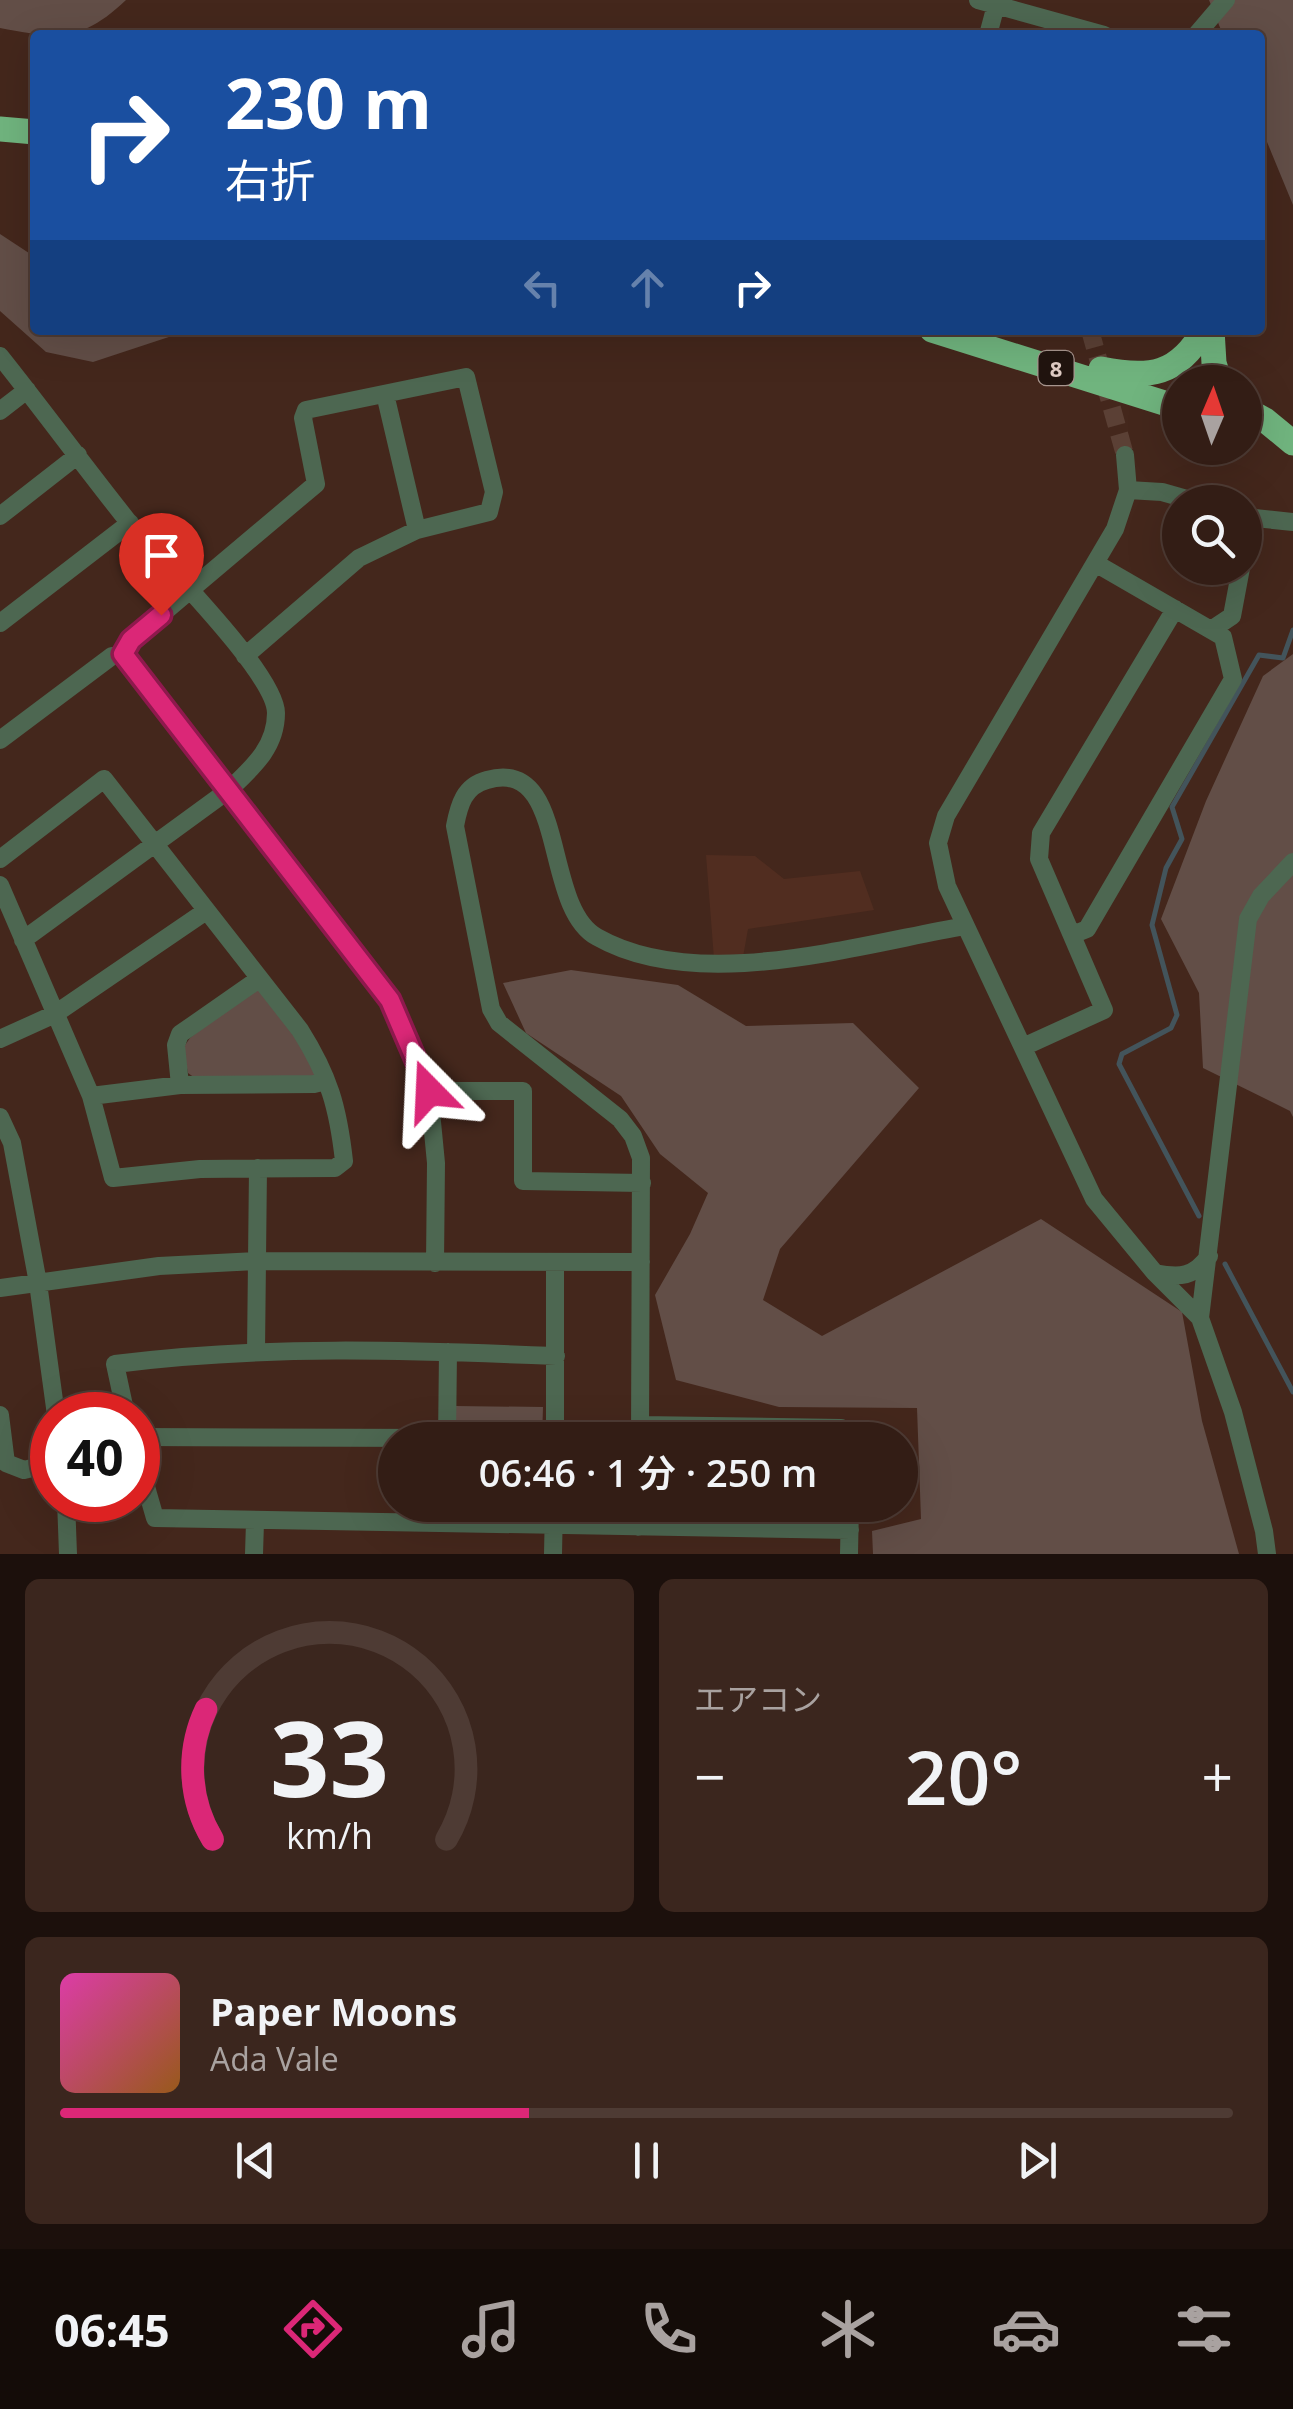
<!DOCTYPE html>
<html lang="ja">
<head>
<meta charset="utf-8">
<style>
	:root { --surface:#331d15; --page:#3b261e; --text:#f1f3f6; --muted:#a9a2a0; --line:#4e3b34; --accent:#db2777 }
	body { margin:0; font-family:"Open Sans","Noto Sans JP",sans-serif; background:var(--page); color:var(--text); height:100vh; display:flex; flex-direction:column; font-size:38px; white-space:nowrap }
	* { box-sizing:border-box; margin:0 }
	p { font-size:32px; color:var(--muted) }
	.icon { flex:none; width:55px; height:55px; fill:none; stroke:currentColor; stroke-width:2; stroke-linecap:round; stroke-linejoin:round }
	.map { position:relative; height:1554px; overflow:hidden }
	.sheet { display:flex; flex-direction:column; gap:25px; padding:25px; background:#1c100c; flex:1 }
	.sheet>* { flex:none }
	.guide { position:absolute; left:30px; top:30px; width:1235px; height:305px; border-radius:10px; box-shadow:0 10px 40px #0002,0 0 0 2px var(--line); background:#1a4fa0; color:#fff; overflow:hidden }
	.needle { width:65px; rotate:2deg }
	.fabs { position:absolute; left:1162px; top:365px; display:grid; gap:20px }
	.fabs a { display:grid; place-items:center; width:100px; height:100px; border-radius:50%; background:var(--surface); box-shadow:0 10px 40px #0002,0 0 0 2px var(--line); font-size:50px }
	.speed { position:absolute; left:30px; top:1392px; display:flex; gap:20px; font-size:50px; font-weight:700; text-align:center }
	.speed>* { display:grid; place-content:center; width:130px; height:130px; border-radius:50%; background:var(--surface); box-shadow:0 10px 40px #0002,0 0 0 2px var(--line); line-height:1 }
	.speed .limit { border:15px solid #d22; background:#fff; color:#111 }
	.pin { position:absolute; display:grid; place-items:center; width:85px; height:85px; color:#fff; margin:-102px -42px; border-radius:50% 50% 50% 0; rotate:-45deg; box-shadow:0 0 10px #0007 }
	.pin .icon { rotate:45deg }
	.me { position:absolute; width:110px; margin:-55px; rotate:339deg; stroke-linejoin:round; filter:drop-shadow(0 0 8px #0008) }
	.turn { display:flex; align-items:center; gap:35px; height:210px; padding:0 30px; font-size:45px }
	.turn .icon { width:130px; height:130px; stroke-width:2.5 }
	.turn b { display:block; font-size:70px; line-height:85px }
	.lanes { display:flex; align-items:center; height:95px; padding:0 30px; background:#0003; justify-content:center; gap:50px; direction:ltr }
	.lanes .off { opacity:.35 }
	.big { font-size:75px; font-weight:600; line-height:1.1 }
	.sheet .card { flex:1; display:flex; flex-direction:column; justify-content:center; gap:15px; min-width:0; padding:0 35px; border-radius:15px; background:var(--page) }
	.sheet .dial { align-items:center; gap:0 }
	.dial svg { height:260px; overflow:visible; fill:none; stroke:var(--line); stroke-width:7; stroke-linecap:round; text-anchor:middle }
	.dial text { fill:var(--text); stroke:none }
	.song { display:flex; align-items:center; gap:30px }
	.cover { width:120px; height:120px; border-radius:15px; background:linear-gradient(135deg,hsl(320 70% 55%),hsl(30 70% 35%)) }
	.played { height:10px; border-radius:5px; background:linear-gradient(90deg,var(--accent) 40%,var(--line) 40%) }
	.keys { display:flex; justify-content:space-around; direction:ltr }
	.heat { display:flex; justify-content:space-between; align-items:center; font-size:55px; direction:ltr }
	.sheet .tiles { flex:1; display:grid; gap:25px; grid-template-columns:1fr 1fr }
	.card:last-child { grid-column:span 2 }
	.trip { position:absolute; left:378px; top:1422px; width:540px; height:100px; border-radius:50px; background:var(--surface); box-shadow:0 10px 40px #0002,0 0 0 2px var(--line); font-weight:600; line-height:100px; text-align:center }
	.tab-bar { display:flex; height:160px; justify-content:space-around; align-items:center; background:#140c08; color:var(--muted) }
	.tab-bar .icon { width:70px; height:70px }
	.tab-bar .current { color:var(--accent) }
	.tab-bar b { font-size:45px; color:var(--text) }
	.map>svg:first-child { display:block }
	.built { fill:#512d20 }
	.green { fill:#624e47 }
	.lines { fill:none; stroke-linecap:round; stroke-linejoin:round }
	.stream { stroke:#43545b; stroke-width:5 }
	.minor-tunnel { stroke:#5b4035; stroke-width:18; stroke-dasharray:18 9; stroke-linecap:butt }
	.minor { stroke:#4d6751; stroke-width:18 }
	.highway { stroke:#70b47e; stroke-width:25 }
	.route-casing { stroke:#8e194d; stroke-width:25 }
	.route { stroke:#db2777; stroke-width:18 }
	.labels { text-anchor:middle; dominant-baseline:central; stroke-width:10; stroke-linejoin:round; paint-order:stroke }
	.shield { fill:#21140f; stroke:#a7958e; stroke-width:2.5 }
	.shield-label { font-size:22px; font-weight:bold; fill:#e0ccc5 }
</style>
</head>
<body>
<div class="map">
<svg width="1293" height="1554" viewBox="0 0 1293 1554">
	<rect width="100%" height="100%" fill="#44271c"/>
	<path class="built" d="M706 855 755 856 784 879 860 871 874 910 748 929 743 957 714 959Z"/>
	<path class="green" d="M0 0H126C82 42 57 39 0 28Z
		M1209 0H1293V205L1260 125V35H1223Z
		M0 234 35 257V330H217L187 331 93 362 46 352 0 311Z
		M1293 654V1117L1290 1111 1203 1068 1199 993 1161 919 1206 801 1263 676Z
		M571 970 678 985 746 1026 853 1023 919 1088 780 1249 763 1300 822 1336 1041 1219 1182 1312 1202 1421 1239 1554H873L872 1531 921 1519 917 1408 779 1407 676 1380 655 1295 690 1234 708 1193 660 1154 621 1096 526 1033 503 983Z
		M251 989H259L298 1039 317 1071 312 1078H195L188 1073 183 1048 190 1038Z
		M455 1406 543 1407 542 1440H455Z"/>
	<g class="lines">
		<path class="stream" d="M1199 1216 1119 1064 1122 1054 1171 1028 1177 1015 1152 925 1166 868 1182 839 1172 807 1259 655 1283 658 1293 630
			M1225 1264 1293 1392"/>
		<path class="minor-tunnel" d="M1090 330 1125 455"/>
		<path class="minor" d="M978 0 1104 35
			M988 35 996 5
			M1196 35 1226 0
			M0 356C43 410 84 466 127 520 156 556 276 673 276 713 276 747 253 767 230 789L23 940
			M385 394 417 530
			M0 411 27 390
			M1125 455 1128 490 1115 529 946 816 938 843 947 886 1094 1199 1155 1273 1200 1318 1233 1412 1264 1531 1267 1554
			M1128 490 1162 492 1197 502
			M0 516 78 455
			M1245 517 1293 522
			M1245 543 1250 518
			M0 623 130 523
			M1211 630 1232 616 1241 568
			M123 654 131 640 316 484 303 418 306 410 466 377 494 492 489 512 417 530 359 558 245 656
			M0 740 112 656 123 654 136 666 390 1000 429 1091 436 1163 435 1263
			M0 859 104 779 300 1030C329 1076 338 1107 344 1161L335 1168 200 1169 113 1178 91 1096 0 885
			M1072 935 1087 929 1233 679 1223 637 1095 563
			M0 1039 55 1014 206 911
			M1023 1047 1104 1010 1039 859 1041 833 1175 609
			M180 1085 176 1045 180 1034 259 979
			M429 1091H523V1181L642 1183
			M91 1096 180 1085 314 1084 326 1081
			M0 1117 12 1143 38 1283 56 1415
			M555 1262V1440
			M1155 1273C1180 1278 1194 1277 1209 1256
			M0 1288 159 1266 257 1261 641 1262
			M1200 1318 1248 919 1261 896 1293 862
			M256 1352 258 1168
			M0 1415 6 1463 24 1470 52 1463
			M126 1415 115 1364C261 1345 409 1350 556 1356
			M641 1425 841 1428 851 1440
			M138 1437 447 1438
			M447 1440 448 1352
			M640 1440 641 1158 633 1136 620 1119 499 1023 491 1009 455 826C459 805 464 786 487 780 569 757 541 906 597 937 697 994 857 945 965 926
			M138 1459 155 1518 850 1530
			M66 1500 68 1554
			M638 1527 639 1505
			M254 1554 255 1522
			M553 1554 554 1505
			M849 1554 850 1505"/>
		<path class="highway" d="M0 129 35 132
			M932 330 1180 408
			M1212 330 1214 363 1220 382
			M1101 369C1150 379 1178 375 1204 330
			M1245 409 1265 420 1293 443"/>
	</g>
	<g class="lines">
		<g class="route-casing">
			<path id="route" d="M161 615 131 640 123 654 390 1000 429 1091"/>
		</g>
		<use href="#route" class="route"/>
	</g>
	<g class="labels">
		<rect class="shield" x="1038.5" y="351" width="35" height="34" rx="8"/>
		<g class="shield-label">
			<text x="1056" y="368">8</text>
		</g>
	</g>
</svg>
<div class="fabs">
<a><svg class="needle" viewBox="-14 -14 28 28"><path d="M0-13l5 13h-10z" fill="#e53935"/><path d="M0 13l5-13h-10z" fill="#a9a2a0"/></svg></a>
<a><svg class="icon" aria-label="search" viewBox="0 0 24 24"><circle cx="10" cy="10" r="6"/><path d="M15 15l6 6"/></svg></a>
</div>
<div class="speed"><div class="limit">40</div></div>
<div class="pin" style="left:161px;top:615px;background:#d93025"><svg class="icon" aria-label="arrive" viewBox="0 0 24 24"><path d="M6 21V4h12l-3 4 3 4H6"/></svg></div>
<svg class="me" style="left:429px;top:1091px" viewBox="-20 -20 40 40"><path d="M0-17L14 15 0 8-14 15z" fill="#db2777" stroke="#fff" stroke-width="4"/></svg>
<div class="trip">06:46 · 1 分 · 250 m</div>
<div class="guide">
<div class="turn"><svg class="icon" aria-label="right" viewBox="0 0 24 24"><path d="M7 20v-9h11M14 6l5 5-5 5"/></svg><div><b>230 m</b>右折</div></div>
<div class="lanes"><svg class="icon off" aria-label="left" viewBox="0 0 24 24"><path d="M17 20v-9H6M10 6l-5 5 5 5"/></svg><svg class="icon off" aria-label="ahead" viewBox="0 0 24 24"><path d="M12 20V5M6 11l6-6 6 6"/></svg><svg class="icon" aria-label="right" viewBox="0 0 24 24"><path d="M7 20v-9h11M14 6l5 5-5 5"/></svg></div>
</div>
</div>
<section class="sheet">
<div class="tiles">
<div class="card dial"><svg viewBox="0 0 100 80">
<path d="M14 69A42 42 0 1 1 86 69"/>
<path d="M14 69A42 42 0 0 1 12 29" stroke="#db2777"/>
<text x="50" y="56" font-size="32" font-weight="700">33</text>
<text x="50" y="72" font-size="11">km/h</text>
</svg></div>
<div class="card"><p>エアコン</p>
<div class="heat"><a>−</a><b class="big">20°</b><a>+</a></div>
</div>
<div class="card">
<div class="song"><i class="cover"></i><div><b>Paper Moons</b><p>Ada Vale</p></div></div>
<div class="played"></div>
<div class="keys"><svg class="icon" aria-label="previous" viewBox="0 0 24 24"><path d="M18 5L8 12l10 7zM5 5v14"/></svg><svg class="icon" aria-label="pause" viewBox="0 0 24 24"><path d="M8 5v14M16 5v14"/></svg><svg class="icon" aria-label="next" viewBox="0 0 24 24"><path d="M6 5l10 7-10 7zM19 5v14"/></svg></div>
</div>
</div>
</section>
<nav class="tab-bar">
<b>06:45</b>
<svg class="icon current" aria-label="directions" viewBox="0 0 24 24"><path d="M12 3l9 9-9 9-9-9zM9 14v-3h6M13 9l2 2-2 2"/></svg>
<svg class="icon" aria-label="music" viewBox="0 0 24 24"><path d="M9 18V5l10-2v13"/><circle cx="6" cy="18" r="3"/><circle cx="16" cy="16" r="3"/></svg>
<svg class="icon" aria-label="phone" viewBox="0 0 24 24"><path d="M5 4h4l2 5-3 2q2 4 5 5l2-3 5 2v4C11 20 4 13 5 4z"/></svg>
<svg class="icon" aria-label="climate" viewBox="0 0 24 24"><path d="M12 3v18M4 7l16 10M4 17L20 7"/></svg>
<svg class="icon" aria-label="car" viewBox="0 0 24 24"><path d="M5 17H2v-5l4-1 3-4h7l3 4 3 1v5h-3M9 17h6M6 11h13"/><circle cx="7" cy="17" r="2"/><circle cx="17" cy="17" r="2"/></svg>
<svg class="icon" aria-label="filters" viewBox="0 0 24 24"><path d="M4 7h16M4 17h16"/><circle cx="9" cy="7" r="2"/><circle cx="15" cy="17" r="2"/></svg>
</nav>
</body>
</html>
